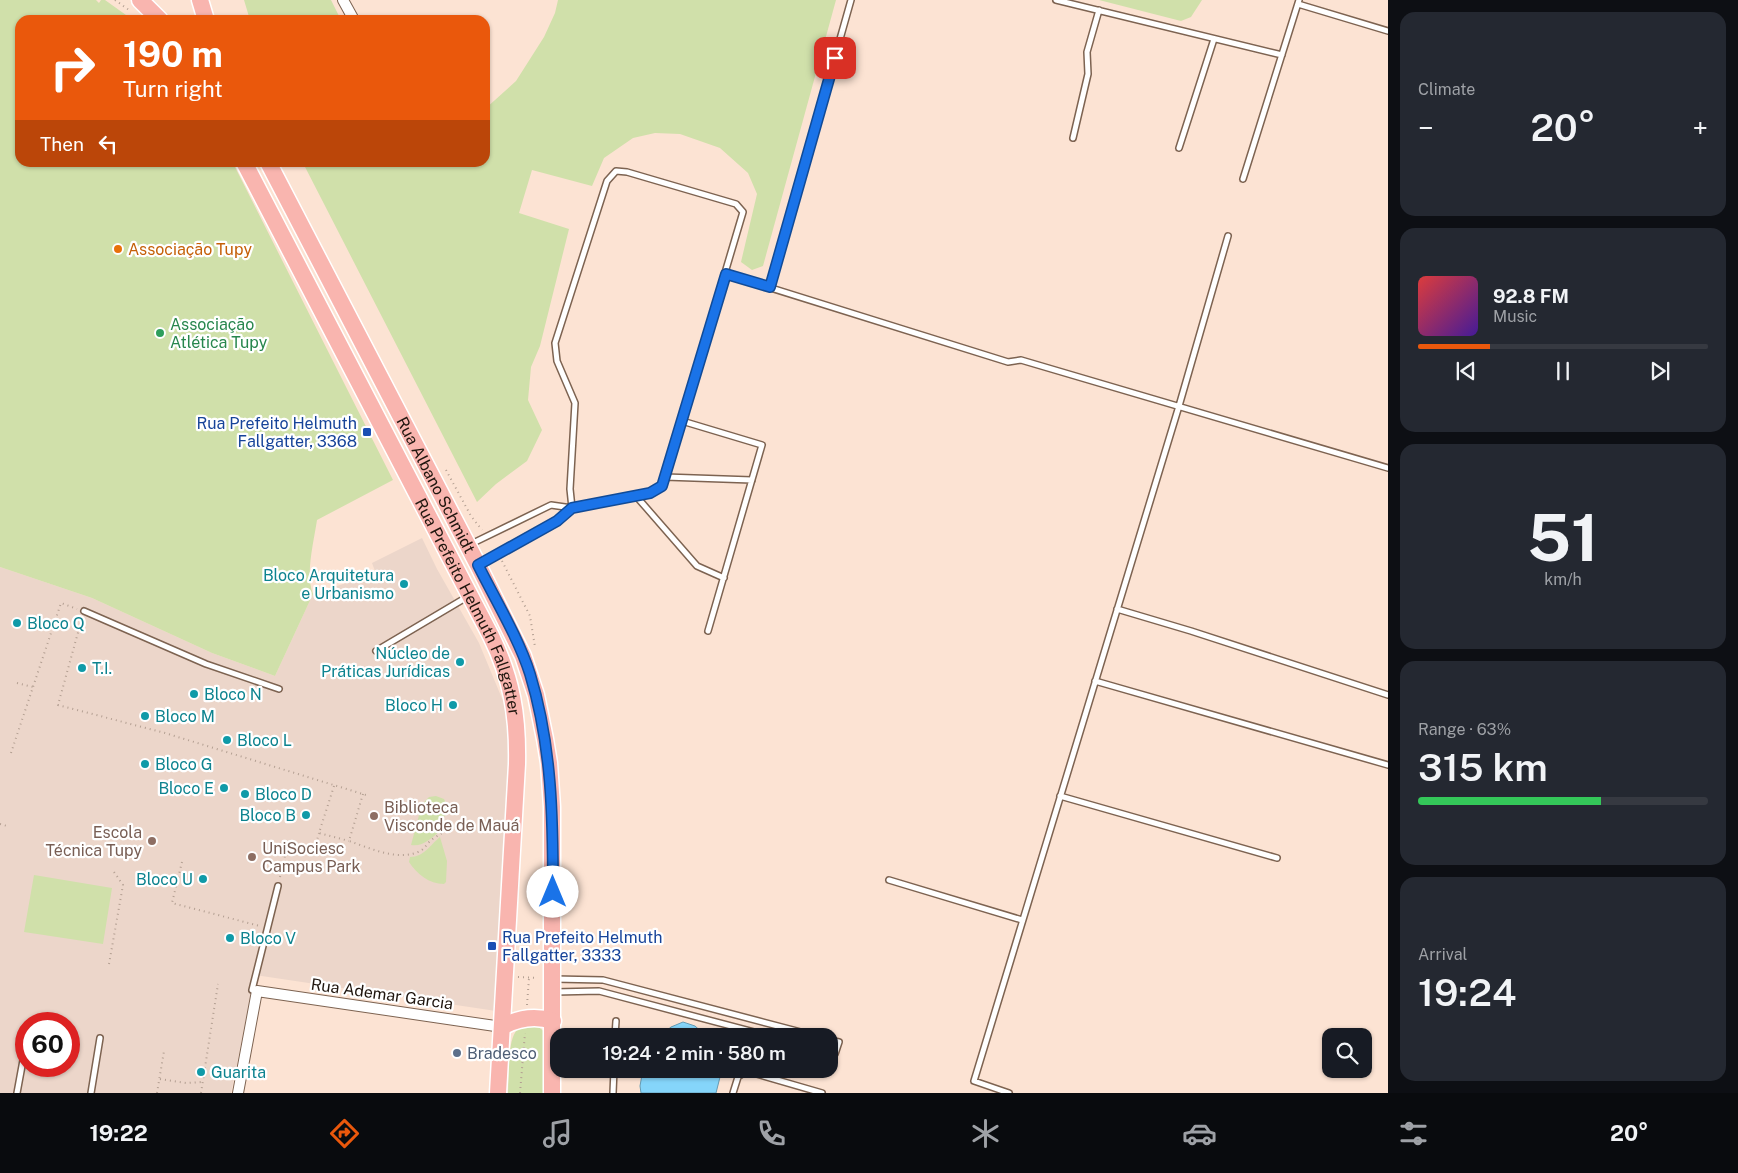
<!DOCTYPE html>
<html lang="en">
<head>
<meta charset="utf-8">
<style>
	:root { --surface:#171b24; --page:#242831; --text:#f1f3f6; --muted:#9ea1a6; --line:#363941; --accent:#ea580c }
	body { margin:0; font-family:"Public Sans",sans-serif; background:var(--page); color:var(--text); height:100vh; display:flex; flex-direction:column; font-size:19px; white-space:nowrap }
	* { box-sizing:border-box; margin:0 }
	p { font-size:16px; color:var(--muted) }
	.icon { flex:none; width:28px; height:28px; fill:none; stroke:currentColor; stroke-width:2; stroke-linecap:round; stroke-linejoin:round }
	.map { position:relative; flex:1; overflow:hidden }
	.panel { display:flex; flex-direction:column; gap:12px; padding:12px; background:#0d0f14; width:350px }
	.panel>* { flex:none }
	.top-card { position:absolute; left:15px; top:15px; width:475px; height:152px; border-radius:15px; box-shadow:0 1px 4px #0004; background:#ea580c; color:#fff; overflow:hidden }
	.controls { position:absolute; left:1322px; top:1028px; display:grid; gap:10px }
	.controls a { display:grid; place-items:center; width:50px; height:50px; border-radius:10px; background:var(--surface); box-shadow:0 1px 4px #0004; font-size:25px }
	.speed { position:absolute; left:15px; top:1012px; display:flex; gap:10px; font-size:25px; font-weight:700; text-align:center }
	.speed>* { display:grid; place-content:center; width:65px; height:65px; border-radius:50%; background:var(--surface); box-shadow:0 1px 4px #0004; line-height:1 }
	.speed .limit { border:8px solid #d22; background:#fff; color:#111 }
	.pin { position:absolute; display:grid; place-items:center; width:42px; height:42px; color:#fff; margin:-21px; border-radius:10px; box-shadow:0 2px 8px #0006 }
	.me { position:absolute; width:55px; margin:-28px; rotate:0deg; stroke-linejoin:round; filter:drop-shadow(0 0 4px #0008) }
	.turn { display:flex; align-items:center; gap:18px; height:105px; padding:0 25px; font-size:22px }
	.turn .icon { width:65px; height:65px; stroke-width:2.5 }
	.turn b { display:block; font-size:35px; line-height:42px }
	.then { display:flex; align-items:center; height:48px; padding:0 25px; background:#0003; gap:10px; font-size:19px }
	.big { font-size:38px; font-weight:600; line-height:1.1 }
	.panel .card { flex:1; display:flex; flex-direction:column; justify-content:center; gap:8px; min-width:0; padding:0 18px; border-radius:15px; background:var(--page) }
	.panel .dial { align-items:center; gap:0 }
	.dial b { font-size:65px; line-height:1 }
	.song { display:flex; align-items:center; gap:15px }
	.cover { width:60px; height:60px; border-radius:8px; background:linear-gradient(135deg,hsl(0 70% 55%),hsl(260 70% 35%)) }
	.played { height:5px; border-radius:2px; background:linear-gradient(90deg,var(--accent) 25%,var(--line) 25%) }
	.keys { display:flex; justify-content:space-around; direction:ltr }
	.heat { display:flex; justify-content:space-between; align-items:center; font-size:28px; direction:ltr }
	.charge { height:8px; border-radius:4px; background:linear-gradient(90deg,#34c759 63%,var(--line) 0) }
	.trip { position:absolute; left:550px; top:1028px; width:288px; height:50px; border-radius:15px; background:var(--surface); box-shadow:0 1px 4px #0004; font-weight:600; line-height:50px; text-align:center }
	.menu { display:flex; height:80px; justify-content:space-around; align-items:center; background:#090b0e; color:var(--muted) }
	.menu .icon { width:35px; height:35px }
	.menu .active { color:var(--accent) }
	.menu b { font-size:22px; color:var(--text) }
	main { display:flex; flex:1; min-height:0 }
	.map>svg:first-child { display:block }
	.education { fill:#ecd6ca; fill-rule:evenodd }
	.green { fill:#d0e0aa }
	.water { fill:#85d5fa; stroke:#669bb3 }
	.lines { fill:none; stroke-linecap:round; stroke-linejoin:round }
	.lane-casing { stroke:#7d6351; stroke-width:8 }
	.street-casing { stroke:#7d6351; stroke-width:12 }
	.primary-casing { stroke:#fff; stroke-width:19 }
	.path { stroke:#b39f92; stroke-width:2; stroke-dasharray:1 4; stroke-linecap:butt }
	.lane { stroke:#fff; stroke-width:5 }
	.street { stroke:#fff; stroke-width:10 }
	.primary { stroke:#f9b5af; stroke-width:16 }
	.route-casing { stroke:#114b97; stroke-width:12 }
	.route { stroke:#1a73e8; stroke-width:9 }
	.food-dot { fill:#e8710a; stroke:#fff; stroke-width:2 }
	.leisure-dot { fill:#2e9e5b; stroke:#fff; stroke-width:2 }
	.transit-dot { fill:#1a4fb4; stroke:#fff; stroke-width:2 }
	.culture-dot { fill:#0f9aa8; stroke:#fff; stroke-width:2 }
	.education-dot { fill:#8d6e63; stroke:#fff; stroke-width:2 }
	.service-dot { fill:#5c6f8a; stroke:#fff; stroke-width:2 }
	.labels { text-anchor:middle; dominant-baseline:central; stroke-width:4.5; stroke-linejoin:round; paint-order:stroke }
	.food-label { font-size:16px; fill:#c56008; stroke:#fff; text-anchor:start }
	.leisure-label { font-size:16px; fill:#27864d; stroke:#fff; text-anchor:start }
	.transit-label { font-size:16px; fill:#164399; stroke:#fff; text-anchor:end }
	.street-label { font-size:16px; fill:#1f150e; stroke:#fff }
	.culture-label { font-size:16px; fill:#0d838f; stroke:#fff; text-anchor:start }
	.education-label { font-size:16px; fill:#785e54; stroke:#fff; text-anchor:start }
	.service-label { font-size:16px; fill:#4e5e75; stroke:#fff; text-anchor:start }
</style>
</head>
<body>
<main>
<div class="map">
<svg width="1388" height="1093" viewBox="0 0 1388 1093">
	<rect width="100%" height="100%" fill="#fce3d3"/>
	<path class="education" d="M422 538 437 569 479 643 508 713 510 740 496 1011 255 975 231 1093H0V567L92 598 212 653 275 676 313 594 349 582 375 571 372 563ZM26 1024H69V1066H26Z"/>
	<path class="green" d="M0 0H96L99 3 101 0H105L133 20H20V162L233 163 393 480 317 520C314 541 305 574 313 594L275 676 212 653 92 598 0 567Z
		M244 0H331L341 20H250Z
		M558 0H836L763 266 752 270 741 262 757 194 748 173 720 148 680 134 655 133 633 138 604 158 592 186 532 170 519 213 569 229 540 346 531 367 528 400 542 430 527 461 496 484 477 502 303 163 485 162V109L516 81 544 37 555 13Z
		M1099 0H1202L1191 17 1181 21Z
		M436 796 444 799 449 809 443 819 441 830C432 838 423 847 411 845L422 804 429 797Z
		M440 837 447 861 446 882 444 884C429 884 417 874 409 862L410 857C424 857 430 845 440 837Z
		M34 875 112 888 103 944 24 932Z
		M536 1025 546 1033 548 1093H508C509 1079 507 1040 517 1030 522 1025 530 1026 536 1025Z"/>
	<path class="water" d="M683 1022 695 1026 706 1036H660L671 1027Z
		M643 1069H722L716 1093H641L640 1086Z"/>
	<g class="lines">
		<g class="lane-casing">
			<path id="lane" d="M1056 0 1282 55
				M1298 4 1388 31
				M1073 138 1088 74 1087 52 1099 10
				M1179 148 1214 39
				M1243 179 1299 0
				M726 274 1008 362 1021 360 1388 468
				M770 287 851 0
				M682 421 762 445 708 631
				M665 477 752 480
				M636 496 697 566 724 578
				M471 544 551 505 572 508 649 493 662 485 743 212 736 204 627 172 616 171 607 181 555 343 557 361 575 403 570 489 572 508
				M480 563 557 521 572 508
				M1117 609 1191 631 1388 695
				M84 611 206 664 279 689
				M376 651 467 597
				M1095 681 1388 765
				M1060 796 1277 858
				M889 880 1022 920
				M554 979 603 980 816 1036
				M252 990 278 886
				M555 992 599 991 769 1036
				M615 1036 616 1021
				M829 1040 839 1042 835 1054 829 1052
				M17 1093 26 1044
				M91 1093 100 1038
				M613 1093 614 1069
				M733 1093 738 1077 746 1071 822 1093
				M1009 1093 974 1081 1179 406 1228 236"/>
		</g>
		<g class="street-casing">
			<path id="street" d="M343 0 354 20
				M238 1093 257 991 502 1027"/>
		</g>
		<g class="primary-casing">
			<g id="primary">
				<path d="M140 0 160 20"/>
				<path d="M200 0 206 20"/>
				<path id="s1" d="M244 162 491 636C512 679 518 716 517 764L498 1093"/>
				<path id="s2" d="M268 162 478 565 523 656 536 695 545 739 549 763 552 807V1093"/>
				<path d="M502 1027C518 1018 534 1015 553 1021"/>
			</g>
		</g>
		<path class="path" d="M115 0 129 10
			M446 470 471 516 482 530
			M502 561 530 616 535 647
			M82 618 58 705 165 733 366 795
			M17 683 33 687
			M11 753 61 603 77 609
			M334 786 319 833 349 841
			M363 794 349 841C370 848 396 861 418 852 424 850 426 845 430 841 435 837 441 834 447 830
			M0 824 7 826
			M182 862 172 903 260 926
			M280 877 287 847 313 855 319 833
			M109 964 123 885 112 869
			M518 977 538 978
			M527 1005 529 978
			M160 1079 186 1083 202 1082
			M157 1093 164 1051
			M201 1093 218 984
			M520 1093 525 1033"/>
		<use href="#lane" class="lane"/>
		<use href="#street" class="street"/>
		<use href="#primary" class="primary"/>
	</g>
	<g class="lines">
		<g class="route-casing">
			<path id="route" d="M553 892C553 818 552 746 530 674 519 639 495 599 478 565L557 521 572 508 650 493 662 486 726 274 770 287 835 58"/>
		</g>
		<use href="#route" class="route"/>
	</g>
	<circle class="food-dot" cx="118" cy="249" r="5"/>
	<circle class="leisure-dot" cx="160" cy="333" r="5"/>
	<g class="transit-dot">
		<rect x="362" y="427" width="10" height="10" rx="2.5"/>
		<rect x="487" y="941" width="10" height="10" rx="2.5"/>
	</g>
	<g class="culture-dot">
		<circle cx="404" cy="584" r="5"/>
		<circle cx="17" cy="623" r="5"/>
		<circle cx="460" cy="662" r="5"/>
		<circle cx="82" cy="668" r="5"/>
		<circle cx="194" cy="694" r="5"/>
		<circle cx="453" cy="705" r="5"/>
		<circle cx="145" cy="716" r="5"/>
		<circle cx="227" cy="740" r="5"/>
		<circle cx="145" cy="764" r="5"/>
		<circle cx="224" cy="788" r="5"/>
		<circle cx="245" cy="794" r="5"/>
		<circle cx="306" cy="815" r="5"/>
		<circle cx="203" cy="879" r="5"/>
		<circle cx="230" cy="938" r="5"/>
		<circle cx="201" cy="1072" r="5"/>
	</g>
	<g class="education-dot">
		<circle cx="374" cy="816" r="5"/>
		<circle cx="152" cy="841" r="5"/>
		<circle cx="252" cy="857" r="5"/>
	</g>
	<circle class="service-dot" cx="457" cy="1053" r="5"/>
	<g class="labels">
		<g class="food-label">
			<text x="128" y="249">Associação Tupy</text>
		</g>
		<g class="leisure-label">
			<text x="170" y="324">Associação<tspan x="170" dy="18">Atlética Tupy</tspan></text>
		</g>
		<g class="transit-label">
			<text x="357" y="423">Rua Prefeito Helmuth<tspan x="357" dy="18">Fallgatter, 3368</tspan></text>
			<text x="502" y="937" text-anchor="start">Rua Prefeito Helmuth<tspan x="502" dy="18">Fallgatter, 3333</tspan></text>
		</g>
		<g class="street-label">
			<text stroke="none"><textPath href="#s2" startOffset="364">Rua Albano Schmidt</textPath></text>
			<text stroke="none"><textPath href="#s1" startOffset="499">Rua Prefeito Helmuth Fallgatter</textPath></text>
			<text transform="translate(382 994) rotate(8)">Rua Ademar Garcia</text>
		</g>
		<g class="culture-label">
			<text x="394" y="575" text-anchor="end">Bloco Arquitetura<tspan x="394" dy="18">e Urbanismo</tspan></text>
			<text x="27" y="623">Bloco Q</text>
			<text x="450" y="653" text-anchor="end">Núcleo de<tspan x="450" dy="18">Práticas Jurídicas</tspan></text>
			<text x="92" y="668">T.I.</text>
			<text x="204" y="694">Bloco N</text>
			<text x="443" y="705" text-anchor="end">Bloco H</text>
			<text x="155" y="716">Bloco M</text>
			<text x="237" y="740">Bloco L</text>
			<text x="155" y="764">Bloco G</text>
			<text x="214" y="788" text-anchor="end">Bloco E</text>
			<text x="255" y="794">Bloco D</text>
			<text x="296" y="815" text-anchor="end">Bloco B</text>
			<text x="193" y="879" text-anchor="end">Bloco U</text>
			<text x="240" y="938">Bloco V</text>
			<text x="211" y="1072">Guarita</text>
		</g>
		<g class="education-label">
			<text x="384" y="807">Biblioteca<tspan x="384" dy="18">Visconde de Mauá</tspan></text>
			<text x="142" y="832" text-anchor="end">Escola<tspan x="142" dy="18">Técnica Tupy</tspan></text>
			<text x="262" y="848">UniSociesc<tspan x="262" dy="18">Campus Park</tspan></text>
		</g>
		<g class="service-label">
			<text x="467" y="1053">Bradesco</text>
		</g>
	</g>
</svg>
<div class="controls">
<a><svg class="icon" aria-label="search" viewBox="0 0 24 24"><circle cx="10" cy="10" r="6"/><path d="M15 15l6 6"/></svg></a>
</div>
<div class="speed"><div class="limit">60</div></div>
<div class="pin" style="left:835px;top:58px;background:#d93025"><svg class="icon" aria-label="arrive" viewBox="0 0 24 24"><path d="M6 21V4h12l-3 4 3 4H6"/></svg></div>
<svg class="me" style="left:553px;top:892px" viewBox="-20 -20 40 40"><circle r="19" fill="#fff"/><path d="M0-13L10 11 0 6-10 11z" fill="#1a73e8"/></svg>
<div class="trip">19:24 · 2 min · 580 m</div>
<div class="top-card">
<div class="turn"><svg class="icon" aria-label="right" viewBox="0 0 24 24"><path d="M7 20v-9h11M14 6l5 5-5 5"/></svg><div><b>190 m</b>Turn right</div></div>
<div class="then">Then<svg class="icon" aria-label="left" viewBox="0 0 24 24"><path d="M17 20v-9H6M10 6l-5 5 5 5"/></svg></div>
</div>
</div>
<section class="panel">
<div class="card"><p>Climate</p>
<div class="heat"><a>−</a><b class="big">20°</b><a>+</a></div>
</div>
<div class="card">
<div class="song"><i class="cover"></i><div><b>92.8 FM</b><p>Music</p></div></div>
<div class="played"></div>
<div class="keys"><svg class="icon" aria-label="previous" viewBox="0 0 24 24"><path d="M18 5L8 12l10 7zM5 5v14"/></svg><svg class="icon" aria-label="pause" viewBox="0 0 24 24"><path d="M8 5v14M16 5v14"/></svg><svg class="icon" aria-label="next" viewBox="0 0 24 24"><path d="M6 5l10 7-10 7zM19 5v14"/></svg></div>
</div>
<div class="card dial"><b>51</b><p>km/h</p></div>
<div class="card"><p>Range · 63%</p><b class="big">315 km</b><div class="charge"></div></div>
<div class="card"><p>Arrival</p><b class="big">19:24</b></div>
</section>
</main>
<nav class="menu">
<b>19:22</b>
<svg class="icon active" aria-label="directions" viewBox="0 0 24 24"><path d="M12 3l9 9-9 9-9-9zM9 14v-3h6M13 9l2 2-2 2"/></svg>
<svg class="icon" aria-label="music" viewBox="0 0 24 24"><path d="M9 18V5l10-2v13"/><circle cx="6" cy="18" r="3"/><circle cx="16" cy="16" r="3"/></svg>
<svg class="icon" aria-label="phone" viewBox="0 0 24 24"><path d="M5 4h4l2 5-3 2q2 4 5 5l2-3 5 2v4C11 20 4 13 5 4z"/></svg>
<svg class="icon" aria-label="climate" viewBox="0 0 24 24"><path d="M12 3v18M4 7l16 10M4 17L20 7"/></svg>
<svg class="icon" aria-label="car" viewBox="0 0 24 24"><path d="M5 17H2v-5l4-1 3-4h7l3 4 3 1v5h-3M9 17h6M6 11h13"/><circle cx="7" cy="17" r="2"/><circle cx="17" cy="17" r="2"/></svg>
<svg class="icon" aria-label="filters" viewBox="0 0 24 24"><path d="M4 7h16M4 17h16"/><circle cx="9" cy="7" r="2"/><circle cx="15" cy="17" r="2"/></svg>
<b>20°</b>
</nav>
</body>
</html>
